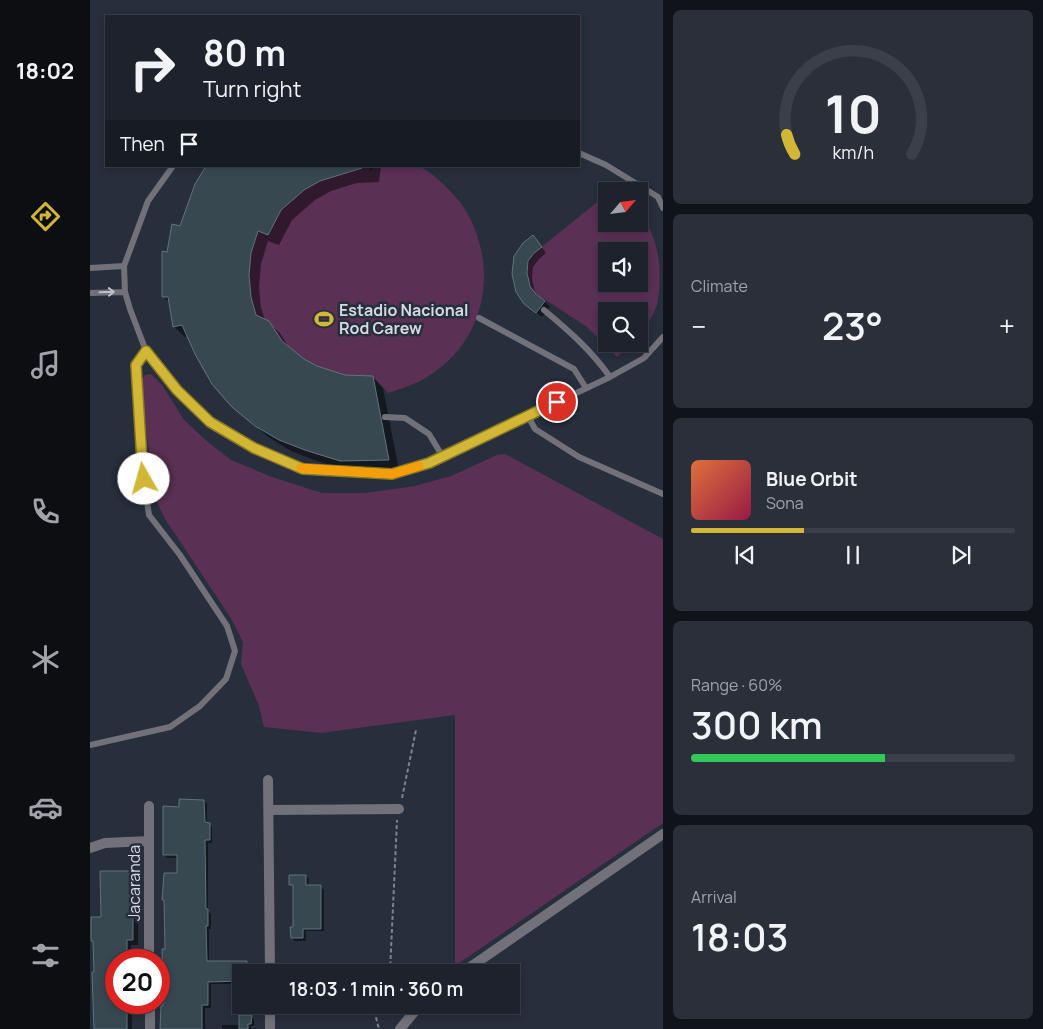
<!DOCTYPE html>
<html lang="en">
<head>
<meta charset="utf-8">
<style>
	:root { --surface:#1d222d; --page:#2a2f39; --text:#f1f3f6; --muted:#a0a4aa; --line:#3b3f49; --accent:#d2b736 }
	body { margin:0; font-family:Manrope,sans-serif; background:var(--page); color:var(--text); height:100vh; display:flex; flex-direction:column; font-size:19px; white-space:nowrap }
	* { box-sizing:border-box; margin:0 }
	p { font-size:16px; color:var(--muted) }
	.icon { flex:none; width:28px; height:28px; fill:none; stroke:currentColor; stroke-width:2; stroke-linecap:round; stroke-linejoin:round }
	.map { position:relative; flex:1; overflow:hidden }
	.side { display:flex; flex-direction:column; gap:10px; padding:10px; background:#101319; width:380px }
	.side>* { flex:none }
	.top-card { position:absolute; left:15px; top:15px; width:475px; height:152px; border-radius:0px; box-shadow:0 2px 8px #0003,0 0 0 1px var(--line); background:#1d222d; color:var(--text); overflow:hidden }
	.needle { width:32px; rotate:62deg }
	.controls { position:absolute; left:508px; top:182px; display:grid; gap:10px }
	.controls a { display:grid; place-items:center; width:50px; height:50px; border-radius:0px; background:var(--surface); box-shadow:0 2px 8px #0003,0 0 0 1px var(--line); font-size:25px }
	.speed { position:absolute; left:15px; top:949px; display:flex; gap:10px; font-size:25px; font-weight:700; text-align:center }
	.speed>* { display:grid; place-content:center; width:65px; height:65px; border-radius:50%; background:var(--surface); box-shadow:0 2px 8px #0003,0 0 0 1px var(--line); line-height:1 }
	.speed .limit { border:8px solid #d22; background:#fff; color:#111 }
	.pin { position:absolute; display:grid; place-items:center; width:42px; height:42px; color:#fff; margin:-21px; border:2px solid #fff; border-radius:50%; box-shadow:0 1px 5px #0007 }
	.me { position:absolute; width:55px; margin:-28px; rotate:353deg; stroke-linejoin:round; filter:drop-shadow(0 0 4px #0008) }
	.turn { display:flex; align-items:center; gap:18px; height:105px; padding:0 15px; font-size:22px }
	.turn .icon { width:65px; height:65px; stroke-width:2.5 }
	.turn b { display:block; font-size:35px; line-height:42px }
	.then { display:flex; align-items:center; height:48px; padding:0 15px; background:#0003; gap:10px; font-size:19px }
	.big { font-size:38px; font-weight:600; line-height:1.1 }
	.side .tile { flex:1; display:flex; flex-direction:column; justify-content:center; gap:8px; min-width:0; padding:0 18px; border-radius:8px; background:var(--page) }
	.side .dial { align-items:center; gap:0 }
	.dial svg { height:130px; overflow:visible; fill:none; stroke:var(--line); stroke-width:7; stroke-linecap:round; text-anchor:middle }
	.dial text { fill:var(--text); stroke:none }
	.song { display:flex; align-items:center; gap:15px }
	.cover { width:60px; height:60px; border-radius:8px; background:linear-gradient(135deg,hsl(20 70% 55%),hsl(340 70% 35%)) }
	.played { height:5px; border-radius:2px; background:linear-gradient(90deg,var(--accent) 35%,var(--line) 35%) }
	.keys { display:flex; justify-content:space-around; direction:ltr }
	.heat { display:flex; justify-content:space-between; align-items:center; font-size:28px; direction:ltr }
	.charge { height:8px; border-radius:4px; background:linear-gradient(90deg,#34c759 60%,var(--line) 0) }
	.trip { position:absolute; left:142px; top:964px; width:288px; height:50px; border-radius:0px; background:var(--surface); box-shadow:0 2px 8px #0003,0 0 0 1px var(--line); font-weight:600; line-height:50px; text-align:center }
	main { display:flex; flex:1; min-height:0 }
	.tabs { display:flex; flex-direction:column; width:90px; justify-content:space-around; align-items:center; background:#0c0e12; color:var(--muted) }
	.tabs .icon { width:35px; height:35px }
	.tabs .current { color:var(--accent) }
	.tabs b { font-size:22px; color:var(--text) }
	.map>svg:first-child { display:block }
	.green { fill:#5b3055; fill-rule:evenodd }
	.shadow { fill:#0007 }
	.building { fill:#374851; stroke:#61737d }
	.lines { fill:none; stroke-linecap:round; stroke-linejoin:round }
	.path { stroke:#7d838f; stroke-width:2; stroke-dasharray:4 2.5; stroke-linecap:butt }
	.lane { stroke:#727078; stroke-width:6 }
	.street { stroke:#727078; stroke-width:10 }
	.oneway { stroke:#bcbfc8 }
	.route-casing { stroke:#887723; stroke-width:12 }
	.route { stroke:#d2b736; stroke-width:9 }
	.slow { stroke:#f59e0b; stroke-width:9 }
	.labels { text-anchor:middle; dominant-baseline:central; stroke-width:5; stroke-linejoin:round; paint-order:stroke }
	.poi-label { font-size:16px; font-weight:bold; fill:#d4d9e2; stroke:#272e3c; text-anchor:start }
	.street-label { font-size:16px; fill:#d4d9e2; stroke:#272e3c }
</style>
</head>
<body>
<main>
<nav class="tabs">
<b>18:02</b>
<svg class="icon current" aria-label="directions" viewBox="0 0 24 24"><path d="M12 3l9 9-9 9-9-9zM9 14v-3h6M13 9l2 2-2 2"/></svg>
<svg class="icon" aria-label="music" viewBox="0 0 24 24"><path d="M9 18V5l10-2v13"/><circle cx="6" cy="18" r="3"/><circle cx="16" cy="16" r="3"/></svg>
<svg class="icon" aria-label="phone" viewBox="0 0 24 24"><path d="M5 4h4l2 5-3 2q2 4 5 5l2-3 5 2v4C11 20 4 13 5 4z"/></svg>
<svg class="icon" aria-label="climate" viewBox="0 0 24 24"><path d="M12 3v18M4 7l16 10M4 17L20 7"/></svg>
<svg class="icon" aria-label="car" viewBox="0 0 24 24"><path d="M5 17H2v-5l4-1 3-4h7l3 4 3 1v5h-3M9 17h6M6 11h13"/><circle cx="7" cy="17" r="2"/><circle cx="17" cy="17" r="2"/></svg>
<svg class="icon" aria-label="filters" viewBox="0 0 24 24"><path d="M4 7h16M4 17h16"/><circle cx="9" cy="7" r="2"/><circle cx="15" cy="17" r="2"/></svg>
</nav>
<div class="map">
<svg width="573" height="1029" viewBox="0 0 573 1029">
	<rect width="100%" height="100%" fill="#272e3c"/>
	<path class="green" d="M116 166H280V171L285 166C297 166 315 164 327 166 340 169 362 192 370 202 410 258 400 337 340 375 327 384 313 388 298 393L283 377 299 460C284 460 265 463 250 460 203 453 148 423 121 383 109 365 101 345 92 325L83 327 78 297H72V251H77L82 224 90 225 105 184Z
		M516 195V224H549V213C570 237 573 274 567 305 563 316 556 326 549 336V311H516V344H542L527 357 497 327 445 293C436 280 435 267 444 253ZM516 251H549V284H516Z
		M61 374 72 385 94 420 118 442 141 460 182 477 232 493H275L325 486 361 476 407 455 415 454 573 539V823L365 966V715L231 733 174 727 169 706 151 664 153 642 142 620 75 519 66 500 57 436 51 382 55 375Z"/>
	<path class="shadow" d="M118 166H291L289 182 267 183 241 191 225 200 202 220 189 245 178 241 171 264 169 287 171 308 175 320 190 333 200 349 213 360 227 367 255 376 283 377 293 388 309 470 262 471 227 461 201 451 177 436 143 406 98 336 95 337 84 327 80 303 73 296 78 253Z
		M448 242 456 253 449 259 443 267 442 279 445 292 460 307 452 317 441 309 424 274Z
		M114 801 117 804V824L122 827V843H118V911L121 914V929H119V962H157L160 966V972H151V984H121V1008H115V1029H71L75 1007 76 950 88 874 89 858H77L74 855 90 808Z
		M42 872 48 877V945H41V960H26V1002H39L42 1006V1029H5V974L13 918Z
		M216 876 219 879 218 887H231L234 890V931H216V941H205L202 938 205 929V887L200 884Z
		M161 1016 164 1019V1026H161V1029H132V1025H150Z"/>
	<path class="building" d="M116 166H271L272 168 230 181 214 190 191 210 178 235 168 231 161 253 159 275 161 297 166 315 179 321 192 341 214 359 227 366 255 375 283 376 299 460 250 461 215 450 189 440 165 426 142 407 122 384 105 354 92 325 83 327 78 297H72V251L77 252 82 224 90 226 105 184Z
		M443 235 452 247 444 253 438 261 437 273 440 286 445 293 455 301 446 313 434 304 426 292 422 274 424 256 433 243Z
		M89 799 114 800 115 822 120 823V840H115L116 909H118V926H116L117 961H157V972H151V981L118 982V1005H112V1029H70L71 1006H73L72 949H75L74 900H72L74 873H87V855H73V806L89 807Z
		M10 871H43V940H37V960H26V1002H37V1029H4L2 972H4L3 941H1V917H11Z
		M199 875H216V885H231V929H213V938H201L200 927H203V885H199Z
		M149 1015H162L161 1024H158V1029H149Z"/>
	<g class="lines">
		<path class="path" d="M312 798 326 730
			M300 972 307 820
			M286 1005 284 1010 289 1029"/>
		<path class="lane" d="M489 153 516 165 568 197 573 208
			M83 166 58 201 34 266 35 292 40 309 56 351 87 390 120 422 164 449 213 469 301 475 339 463 520 377 554 358 573 337
			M0 268 34 266
			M0 293 35 292
			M454 310C479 331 501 350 520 377
			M389 318 484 369 496 388
			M438 416 445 429 489 457 573 494
			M295 417 315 418 339 434 353 457
			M0 745 80 727 110 706 136 679 145 651 137 626 90 555 59 515 51 461 46 365 56 351"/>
		<path class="street" d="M178 780 180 972
			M59 806V960
			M179 810 309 809
			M0 848 15 843 59 841
			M373 972 573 834
			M60 1002V1029
			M180 1005V1029
			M310 1029 330 1005"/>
	</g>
	<defs><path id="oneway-shaft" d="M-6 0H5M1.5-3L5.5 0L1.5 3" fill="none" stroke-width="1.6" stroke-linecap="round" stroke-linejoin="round" transform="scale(1.25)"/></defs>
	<use class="oneway" href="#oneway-shaft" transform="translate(17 292) rotate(-2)"/>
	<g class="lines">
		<g class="route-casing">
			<path id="route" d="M54 479 52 461 46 365 56 351 87 390 120 422 164 448 213 469 302 474 339 463 467 402"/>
		</g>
		<use href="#route" class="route"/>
		<path class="slow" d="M211 468 302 474 329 466"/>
	</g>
	<defs>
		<g id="stadium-bare" transform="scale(1.5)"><path d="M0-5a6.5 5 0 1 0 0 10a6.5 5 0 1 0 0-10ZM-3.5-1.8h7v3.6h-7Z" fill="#d2b736" stroke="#272e3c" stroke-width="2.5" paint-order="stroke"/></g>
	</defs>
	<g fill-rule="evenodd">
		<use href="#stadium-bare" x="234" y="319"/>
	</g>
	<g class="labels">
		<g class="poi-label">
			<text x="249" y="310">Estadio Nacional<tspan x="249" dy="18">Rod Carew</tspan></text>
		</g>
		<g class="street-label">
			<text transform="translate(44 883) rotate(-90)">Jacaranda</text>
		</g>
	</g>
</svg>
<div class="controls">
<a><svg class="needle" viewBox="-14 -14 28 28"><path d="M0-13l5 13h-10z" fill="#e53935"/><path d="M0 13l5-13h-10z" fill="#a0a4aa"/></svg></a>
<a><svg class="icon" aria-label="sound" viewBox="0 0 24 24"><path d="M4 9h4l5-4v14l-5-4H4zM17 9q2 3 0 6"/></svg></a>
<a><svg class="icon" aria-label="search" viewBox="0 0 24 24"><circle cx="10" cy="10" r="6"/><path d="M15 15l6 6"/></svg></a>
</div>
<div class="speed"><div class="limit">20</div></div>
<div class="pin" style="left:467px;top:402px;background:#d93025"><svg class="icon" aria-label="arrive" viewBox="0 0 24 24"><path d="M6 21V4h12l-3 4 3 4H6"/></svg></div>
<svg class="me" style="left:54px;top:479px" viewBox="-20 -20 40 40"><circle r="19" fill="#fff"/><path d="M0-13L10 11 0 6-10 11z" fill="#d2b736"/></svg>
<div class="trip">18:03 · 1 min · 360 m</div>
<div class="top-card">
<div class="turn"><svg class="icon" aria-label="right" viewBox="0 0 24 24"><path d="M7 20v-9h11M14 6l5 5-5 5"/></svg><div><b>80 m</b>Turn right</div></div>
<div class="then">Then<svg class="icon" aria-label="arrive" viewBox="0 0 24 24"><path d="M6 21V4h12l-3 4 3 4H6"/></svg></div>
</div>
</div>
<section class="side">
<div class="tile dial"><svg viewBox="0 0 100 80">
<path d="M14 69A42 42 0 1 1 86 69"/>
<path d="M14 69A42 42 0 0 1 9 57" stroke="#d2b736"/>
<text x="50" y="56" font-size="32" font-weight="700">10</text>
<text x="50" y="72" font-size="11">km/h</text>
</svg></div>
<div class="tile"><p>Climate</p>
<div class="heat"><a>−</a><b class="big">23°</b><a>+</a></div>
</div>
<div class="tile">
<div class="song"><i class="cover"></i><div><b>Blue Orbit</b><p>Sona</p></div></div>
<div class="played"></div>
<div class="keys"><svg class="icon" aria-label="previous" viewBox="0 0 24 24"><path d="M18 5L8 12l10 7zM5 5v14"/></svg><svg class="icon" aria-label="pause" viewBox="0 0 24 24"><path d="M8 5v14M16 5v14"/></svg><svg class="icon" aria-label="next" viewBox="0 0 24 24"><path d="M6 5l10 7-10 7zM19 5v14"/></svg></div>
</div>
<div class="tile"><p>Range · 60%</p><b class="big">300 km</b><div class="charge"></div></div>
<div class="tile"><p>Arrival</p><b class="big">18:03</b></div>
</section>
</main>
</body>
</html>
